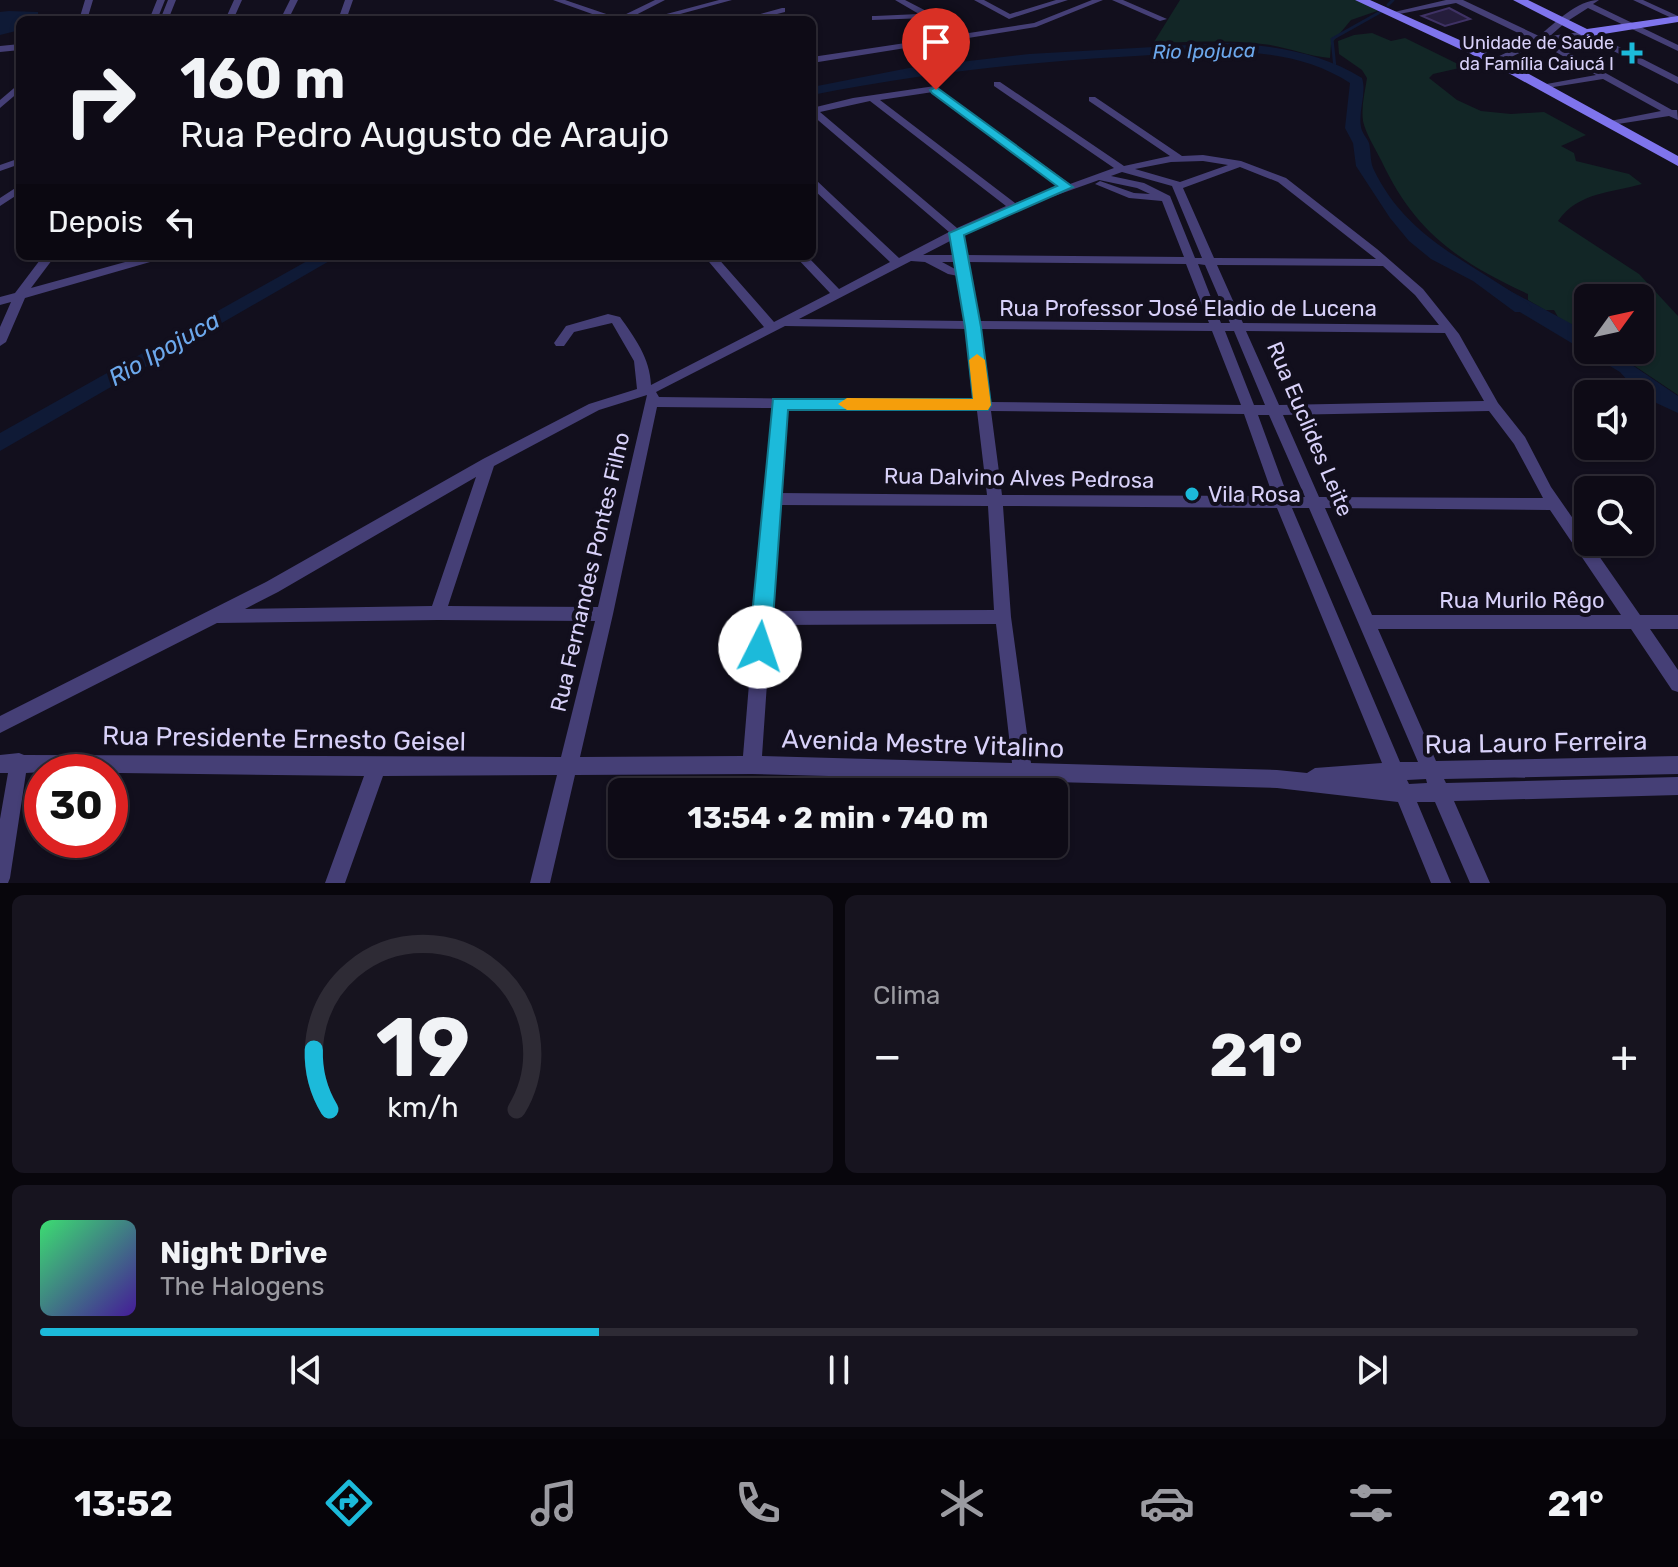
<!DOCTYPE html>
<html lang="pt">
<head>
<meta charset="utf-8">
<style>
	:root { --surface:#0e0b16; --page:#17141f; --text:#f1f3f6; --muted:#9b9ba1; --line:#2e2b35; --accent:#1cbada }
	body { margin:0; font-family:Rubik,sans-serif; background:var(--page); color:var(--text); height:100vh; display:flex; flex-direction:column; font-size:30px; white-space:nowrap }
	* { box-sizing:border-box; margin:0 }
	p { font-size:26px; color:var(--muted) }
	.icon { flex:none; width:44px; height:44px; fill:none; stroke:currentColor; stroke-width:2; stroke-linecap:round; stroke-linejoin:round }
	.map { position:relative; height:883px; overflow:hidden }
	.side { display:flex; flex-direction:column; gap:12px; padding:12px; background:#08060c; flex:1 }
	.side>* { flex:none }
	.hud { position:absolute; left:16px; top:16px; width:800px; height:244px; border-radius:12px; box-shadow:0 2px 6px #0004,0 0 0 2px var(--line); background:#0e0b16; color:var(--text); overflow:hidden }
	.needle { width:52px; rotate:57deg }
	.fabs { position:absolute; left:1574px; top:284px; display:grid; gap:16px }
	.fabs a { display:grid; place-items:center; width:80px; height:80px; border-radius:12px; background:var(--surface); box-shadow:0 2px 6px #0004,0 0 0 2px var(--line); font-size:40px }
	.speed { position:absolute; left:24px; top:754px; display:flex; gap:16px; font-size:40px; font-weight:700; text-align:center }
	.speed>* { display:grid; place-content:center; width:104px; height:104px; border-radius:50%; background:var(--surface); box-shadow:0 2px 6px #0004,0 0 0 2px var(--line); line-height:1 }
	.speed .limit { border:12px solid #d22; background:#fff; color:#111 }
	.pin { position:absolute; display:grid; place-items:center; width:68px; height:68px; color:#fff; margin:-82px -34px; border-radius:50% 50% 50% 0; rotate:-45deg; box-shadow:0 0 8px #0007 }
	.pin .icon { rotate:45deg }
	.me { position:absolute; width:88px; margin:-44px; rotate:4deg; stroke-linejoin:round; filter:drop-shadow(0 0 6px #0008) }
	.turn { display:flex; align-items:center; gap:28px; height:168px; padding:0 32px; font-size:36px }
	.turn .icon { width:104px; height:104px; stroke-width:2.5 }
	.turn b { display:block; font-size:56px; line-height:68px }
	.then { display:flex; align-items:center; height:76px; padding:0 32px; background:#0003; gap:16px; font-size:30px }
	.big { font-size:60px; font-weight:700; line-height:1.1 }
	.side .card { flex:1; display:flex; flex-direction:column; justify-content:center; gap:12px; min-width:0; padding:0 28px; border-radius:12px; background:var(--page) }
	.side .dial { align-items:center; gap:0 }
	.dial svg { height:208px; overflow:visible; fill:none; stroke:var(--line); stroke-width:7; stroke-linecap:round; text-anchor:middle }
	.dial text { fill:var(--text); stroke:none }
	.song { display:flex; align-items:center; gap:24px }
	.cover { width:96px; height:96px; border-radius:12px; background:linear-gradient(135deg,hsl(140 70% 55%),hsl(260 70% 35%)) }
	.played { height:8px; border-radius:4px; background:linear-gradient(90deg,var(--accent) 35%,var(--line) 35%) }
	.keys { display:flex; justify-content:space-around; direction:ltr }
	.heat { display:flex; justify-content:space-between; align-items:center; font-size:44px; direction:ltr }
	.side .tiles { flex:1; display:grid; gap:12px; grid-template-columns:1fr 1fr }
	.card:last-child { grid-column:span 2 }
	.trip { position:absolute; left:608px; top:778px; width:460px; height:80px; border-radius:12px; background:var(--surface); box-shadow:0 2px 6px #0004,0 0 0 2px var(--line); font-weight:700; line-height:80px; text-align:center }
	.menu { display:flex; height:128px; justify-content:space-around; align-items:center; background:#060409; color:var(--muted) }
	.menu .icon { width:56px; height:56px }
	.menu .selected { color:var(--accent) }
	.menu b { font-size:36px; color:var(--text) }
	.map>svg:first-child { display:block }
	.green { fill:#122626 }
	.water { fill:#0f1a36 }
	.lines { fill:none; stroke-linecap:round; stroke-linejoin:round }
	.stream { stroke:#0f1a36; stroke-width:3 }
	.river { fill:#0f1a36; fill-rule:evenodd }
	.building { fill:#251d3c; stroke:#3f3265; stroke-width:2 }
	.minor { fill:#453f76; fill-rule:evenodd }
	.secondary { fill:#7f74ed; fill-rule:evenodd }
	.route { fill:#1cbada; stroke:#12798e; stroke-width:2 }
	.slow { fill:#f59e0b }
	.poi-dot { fill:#1cbada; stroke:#120f1d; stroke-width:3 }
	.labels { text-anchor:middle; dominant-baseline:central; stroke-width:8; stroke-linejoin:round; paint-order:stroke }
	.far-poi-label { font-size:18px; fill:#d8d1f9; stroke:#120f1d; text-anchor:end }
	.far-water-label { font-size:20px; font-style:italic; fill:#6ca8ec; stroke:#120f1d }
	.street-label { font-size:22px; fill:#d8d1f9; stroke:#120f1d }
	.poi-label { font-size:22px; fill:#d8d1f9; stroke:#120f1d; text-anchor:start }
	.water-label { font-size:24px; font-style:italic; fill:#6ca8ec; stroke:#120f1d }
	.near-street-label { font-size:26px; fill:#d8d1f9; stroke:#120f1d }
</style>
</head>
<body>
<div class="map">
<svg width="1678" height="883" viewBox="0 0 1678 883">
	<rect width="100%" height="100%" fill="#120f1d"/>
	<path class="green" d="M1180 0H1356L1380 10 1351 20 1331 44 1330 58C1306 56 1285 46 1262 44 1226 39 1190 43 1154 42Z
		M1372 33 1391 41 1405 38 1464 67 1433 74 1429 78 1457 100 1481 111 1511 114 1544 112 1586 135 1561 146 1574 153 1576 161 1629 174 1642 184C1611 193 1578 192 1558 221L1639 274 1678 316V395L1611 350H1640V298H1588V335L1558 317 1554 310H1545L1528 300V294C1458 262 1414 231 1381 160 1375 148 1366 134 1363 121 1361 106 1365 92 1367 78L1362 70 1339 54 1338 41 1354 35Z"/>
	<path class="water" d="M9 11 38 12V16L34 20H20V30L0 35V12Z
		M1501 286 1581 329 1588 336V350H1610L1678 396V413L1652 401 1638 392 1620 372 1498 299 1497 293Z"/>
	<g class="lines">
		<path class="stream" d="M1388 5 1393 0
			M1335 68 1332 39 1382 11"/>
		<path class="river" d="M1225 43C1272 45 1322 53 1362 78 1367 93 1358 111 1361 127 1362 133 1367 138 1369 143 1371 151 1370 160 1373 168 1407 240 1469 260 1529 304L1532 308 1529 312H1515L1473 281 1431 259 1409 241 1390 218 1356 166 1353 143 1345 128 1350 83C1282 39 1195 53 1119 57 1015 63 914 75 812 95V87L909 68 1029 54Z
			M316 256H338L0 451V433Z"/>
	</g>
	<path class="building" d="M1449 8 1470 19 1445 26 1422 16Z"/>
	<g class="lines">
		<path class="minor" d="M85 0H93L87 20H79Z
			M157 0H165L157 20H149Z
			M168 0H176L168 20H160Z
			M234 0H242L233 20H225Z
			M290 0H298L288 20H280Z
			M345 0H353L346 20H318L322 18 339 17Z
			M553 0H565L618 18 655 0H665L626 20H609Z
			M719 0H732L658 20H644Z
			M895 0H905L969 33 1034 23 1092 0H1103L1036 27 812 63V57L959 35 927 18 872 20V16H875L919 14Z
			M974 0H984L1010 14 1056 0H1068L1009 19Z
			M1112 0H1123L1167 19 1160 21Z
			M1446 0H1463L1539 36C1555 23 1577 0 1599 0L1593 4 1678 45V51L1588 8 1566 22 1550 36 1588 31 1678 77V84L1584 36 1548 41 1672 110H1677L1678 120 1669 116 1605 126V122L1661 111 1603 79 1541 89V85L1596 75 1540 43 1499 63H1493V59L1533 40 1456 3 1394 15 1390 13Z
			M1633 0H1643L1678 16V21Z
			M782 8H785V12L753 20H739Z
			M20 44V50L0 52V46Z
			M994 82H1000L1124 166 1170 156 1089 101V97H1095L1182 156 1203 155 1241 161 1286 178 1377 249 1423 289 1459 334 1498 403 1525 437 1551 487 1640 615H1678V629H1650L1678 670V692L1672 690 1631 629H1378L1436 761 1678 756V774L1444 779 1446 783 1678 777V795L1454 801 1490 883H1470L1435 802H1417L1451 883H1431L1398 802 1277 788 752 774 575 775 550 883H530L557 775 383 776 345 883H325L364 776 42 772 26 773 10 878 8 883H0V819L8 773H0V755L19 753 24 755 561 757 595 621 438 620 217 623 0 733V716L266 582 483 459 589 404 637 389 634 361 612 323 574 332 564 346H556L554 343 566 326 608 314 620 317C635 338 650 358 651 385L764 327 704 256H716L774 322 830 293 795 256H807L839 289 890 262 812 188V179L816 180 899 258 949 232 812 115V108L853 98 935 86 1070 184 1114 168 994 86ZM933 92 1060 187 1015 203 880 100ZM870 101 1006 206 957 228 820 112ZM1203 161 1228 165 1180 182 1135 169 1171 162ZM1240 167 1278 182 1376 259 1214 258 1183 188ZM1122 172 1172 186 1202 258H1195L1170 196 1144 183 1111 176ZM1099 180 1137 188 1150 194 1134 193 1100 181 1095 184 1129 198 1162 201 1184 257 966 255 962 234 1018 209ZM952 240 954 255H923ZM911 261 925 262 948 274 958 276 966 321 799 319ZM942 262H955L957 269H955ZM967 262 1186 264 1209 323 978 321ZM1198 264 1205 265 1230 323H1221ZM1217 265 1383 266 1415 295 1439 325 1243 323ZM785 326 967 329 976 401 659 397 656 392ZM979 329 1212 331 1241 405 989 402ZM1225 331H1234L1265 405H1254ZM1246 331 1445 333 1484 401 1279 405ZM647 395 598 607 448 606 494 466 599 410ZM657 407 772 408 743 756 580 757 613 614ZM785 408 977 411 987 495 780 493ZM991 411 1244 414 1273 496 1002 495ZM1489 411 1514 444 1543 498 1319 497 1283 415ZM1258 415H1269L1305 497H1288ZM476 477 432 606 245 609 278 592ZM779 505 988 506 994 610 772 611ZM1003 506 1277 508 1382 763 1315 768 1307 773 1277 770 1031 763 1011 617ZM1292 508H1309L1418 762H1400ZM1325 508 1550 510 1621 615H1372ZM996 624 1012 763 762 756 771 625ZM1426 779 1427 783 1409 784 1407 780Z
			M20 83V91L0 108V100Z
			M20 158V164L0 171V165Z
			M20 185V193L0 206V198Z
			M43 256H55L31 288 147 256H166L164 258 25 298 6 342 0 346V327L11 302 0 305V297L15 293Z"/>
		<path class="secondary" d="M1355 0H1370L1500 58 1678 156V166L1492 64Z
			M1513 0H1528L1587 29 1678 16V22L1585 37Z"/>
	</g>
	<path class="route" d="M936 87 1073 187 964 235 981 327 991 405 988 410H788L771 647 768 654 760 657 753 654 749 647 773 399H973L965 327 949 233 1057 186 932 93 930 90Z"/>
	<path class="slow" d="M977 354 985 360 991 405 988 410H847L838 404 847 398 973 399 969 360Z"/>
	<g class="poi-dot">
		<path d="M1628 41h8v8h8v8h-8v8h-8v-8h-8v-8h8z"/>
		<circle cx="1192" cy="494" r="8"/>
	</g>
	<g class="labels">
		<g class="far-poi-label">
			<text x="1614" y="43">Unidade de Saúde<tspan x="1614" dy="21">da Família Caiucá I</tspan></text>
		</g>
		<g class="far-water-label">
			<text transform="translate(1204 51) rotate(-1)">Rio Ipojuca</text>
		</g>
		<g class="street-label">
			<text x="1188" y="308">Rua Professor José Eladio de Lucena</text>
			<text transform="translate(1310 429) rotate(67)">Rua Euclides Leite</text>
			<text transform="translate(1019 478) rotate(1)">Rua Dalvino Alves Pedrosa</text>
			<text transform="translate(590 572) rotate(-77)">Rua Fernandes Pontes Filho</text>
			<text x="1522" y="600">Rua Murilo Rêgo</text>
		</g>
		<g class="poi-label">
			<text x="1208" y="494">Vila Rosa</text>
		</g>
		<g class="water-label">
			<text transform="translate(164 349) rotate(-30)">Rio Ipojuca</text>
		</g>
		<g class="near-street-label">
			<text transform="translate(284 739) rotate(1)">Rua Presidente Ernesto Geisel</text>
			<text transform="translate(1536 743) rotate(-1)">Rua Lauro Ferreira</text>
			<text transform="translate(923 744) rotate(2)">Avenida Mestre Vitalino</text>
		</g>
	</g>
</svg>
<div class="fabs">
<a><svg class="needle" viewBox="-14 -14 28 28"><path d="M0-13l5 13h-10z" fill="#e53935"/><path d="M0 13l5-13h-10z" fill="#9b9ba1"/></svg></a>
<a><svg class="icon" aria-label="sound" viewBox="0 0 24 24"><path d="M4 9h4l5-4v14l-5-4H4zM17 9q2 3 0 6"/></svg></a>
<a><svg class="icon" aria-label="search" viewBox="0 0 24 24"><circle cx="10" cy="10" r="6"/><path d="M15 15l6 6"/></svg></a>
</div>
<div class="speed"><div class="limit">30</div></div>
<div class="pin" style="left:936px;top:90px;background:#d93025"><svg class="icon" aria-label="arrive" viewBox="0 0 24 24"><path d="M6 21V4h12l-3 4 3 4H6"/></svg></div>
<svg class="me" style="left:760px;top:647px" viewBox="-20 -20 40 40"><circle r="19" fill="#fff"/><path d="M0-13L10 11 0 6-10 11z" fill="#1cbada"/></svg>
<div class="trip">13:54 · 2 min · 740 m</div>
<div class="hud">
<div class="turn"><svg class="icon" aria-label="right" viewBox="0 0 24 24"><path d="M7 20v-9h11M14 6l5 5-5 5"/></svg><div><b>160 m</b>Rua Pedro Augusto de Araujo</div></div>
<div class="then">Depois<svg class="icon" aria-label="left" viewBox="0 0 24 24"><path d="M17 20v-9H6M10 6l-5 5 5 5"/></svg></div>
</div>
</div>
<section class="side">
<div class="tiles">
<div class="card dial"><svg viewBox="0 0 100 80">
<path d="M14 69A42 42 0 1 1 86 69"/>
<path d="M14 69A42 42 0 0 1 8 46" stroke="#1cbada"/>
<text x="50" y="56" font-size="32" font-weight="700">19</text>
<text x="50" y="72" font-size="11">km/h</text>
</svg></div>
<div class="card"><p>Clima</p>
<div class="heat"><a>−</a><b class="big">21°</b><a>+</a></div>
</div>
<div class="card">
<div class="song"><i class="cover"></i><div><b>Night Drive</b><p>The Halogens</p></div></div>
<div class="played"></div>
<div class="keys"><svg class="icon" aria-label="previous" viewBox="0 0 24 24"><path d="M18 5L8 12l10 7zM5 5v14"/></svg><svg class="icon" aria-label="pause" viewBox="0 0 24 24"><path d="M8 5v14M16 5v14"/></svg><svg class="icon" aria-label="next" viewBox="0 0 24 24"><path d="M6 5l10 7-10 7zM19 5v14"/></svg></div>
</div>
</div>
</section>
<nav class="menu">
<b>13:52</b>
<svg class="icon selected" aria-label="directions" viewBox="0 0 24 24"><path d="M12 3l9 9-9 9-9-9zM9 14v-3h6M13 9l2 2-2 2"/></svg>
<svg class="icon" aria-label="music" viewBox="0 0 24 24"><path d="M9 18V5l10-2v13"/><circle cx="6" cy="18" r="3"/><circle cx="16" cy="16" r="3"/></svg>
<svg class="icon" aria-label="phone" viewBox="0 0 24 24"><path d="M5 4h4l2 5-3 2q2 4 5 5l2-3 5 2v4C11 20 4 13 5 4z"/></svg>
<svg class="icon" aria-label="climate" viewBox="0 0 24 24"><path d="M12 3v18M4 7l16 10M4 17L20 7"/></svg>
<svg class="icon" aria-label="car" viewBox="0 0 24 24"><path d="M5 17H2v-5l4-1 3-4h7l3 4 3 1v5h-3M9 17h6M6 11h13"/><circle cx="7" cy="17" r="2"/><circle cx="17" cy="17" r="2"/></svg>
<svg class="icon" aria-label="filters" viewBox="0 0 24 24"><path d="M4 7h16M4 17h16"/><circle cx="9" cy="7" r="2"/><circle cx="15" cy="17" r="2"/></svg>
<b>21°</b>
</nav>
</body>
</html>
